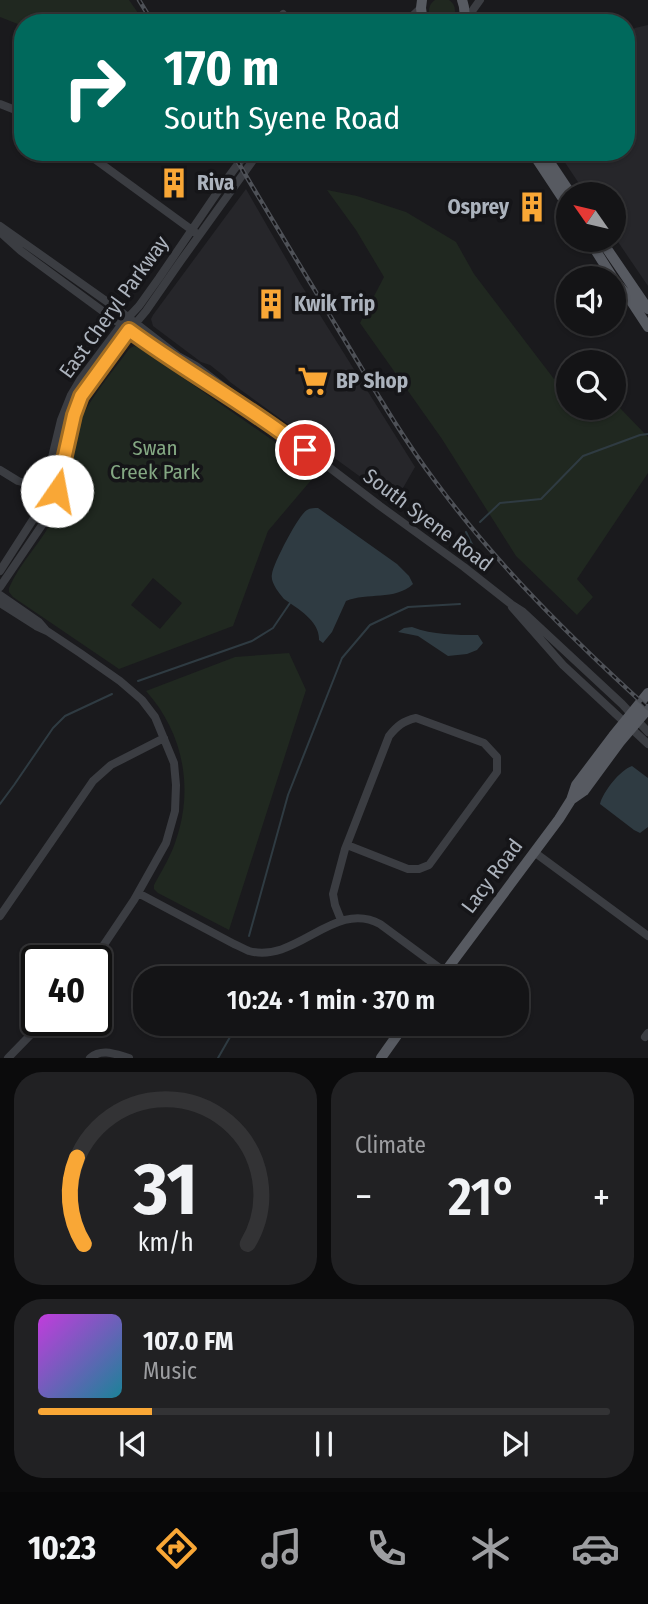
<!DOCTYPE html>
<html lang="en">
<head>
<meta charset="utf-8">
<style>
	:root { --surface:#141416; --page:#212123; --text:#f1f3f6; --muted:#9d9ea1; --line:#333335; --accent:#f9a736 }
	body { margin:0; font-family:"Fira Sans Condensed",sans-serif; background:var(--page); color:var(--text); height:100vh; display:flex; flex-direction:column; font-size:26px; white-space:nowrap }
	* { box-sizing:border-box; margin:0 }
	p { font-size:23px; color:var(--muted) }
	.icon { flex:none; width:38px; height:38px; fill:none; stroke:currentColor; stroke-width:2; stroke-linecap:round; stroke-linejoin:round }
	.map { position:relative; height:1058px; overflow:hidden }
	.panel { display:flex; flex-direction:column; gap:14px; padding:14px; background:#0b0b0c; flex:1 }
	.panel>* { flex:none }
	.hud { position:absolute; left:14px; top:14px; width:621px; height:147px; border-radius:28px; box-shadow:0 2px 5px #0004,0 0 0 2px var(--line); background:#00695c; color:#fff; overflow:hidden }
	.needle { width:46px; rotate:304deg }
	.buttons { position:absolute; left:556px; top:182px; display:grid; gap:14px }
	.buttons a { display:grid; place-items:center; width:70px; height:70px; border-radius:50%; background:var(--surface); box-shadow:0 2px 5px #0004,0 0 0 2px var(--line); font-size:35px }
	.speed { position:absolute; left:21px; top:945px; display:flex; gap:14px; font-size:35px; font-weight:700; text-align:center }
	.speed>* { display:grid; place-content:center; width:91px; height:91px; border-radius:50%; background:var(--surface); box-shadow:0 2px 5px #0004,0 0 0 2px var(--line); line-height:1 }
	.speed .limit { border:4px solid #111; border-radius:10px; background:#fff; color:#111 }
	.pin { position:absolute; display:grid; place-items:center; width:60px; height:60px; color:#fff; margin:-30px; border:4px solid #fff; border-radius:50%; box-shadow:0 2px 7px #0007 }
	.me { position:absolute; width:77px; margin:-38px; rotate:12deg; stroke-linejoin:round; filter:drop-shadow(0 0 5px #0008) }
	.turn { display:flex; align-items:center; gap:24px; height:147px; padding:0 35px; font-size:32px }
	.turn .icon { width:91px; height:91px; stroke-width:2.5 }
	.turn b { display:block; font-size:49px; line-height:60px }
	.big { font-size:52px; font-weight:600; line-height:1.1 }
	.panel .tile { flex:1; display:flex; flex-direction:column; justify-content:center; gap:10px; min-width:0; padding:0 24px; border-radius:28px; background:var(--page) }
	.panel .dial { align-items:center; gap:0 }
	.dial svg { height:182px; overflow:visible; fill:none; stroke:var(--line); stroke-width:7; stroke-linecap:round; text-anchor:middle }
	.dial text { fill:var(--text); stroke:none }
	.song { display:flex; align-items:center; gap:21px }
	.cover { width:84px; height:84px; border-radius:10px; background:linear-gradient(135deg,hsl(290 70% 55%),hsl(190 70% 35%)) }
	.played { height:7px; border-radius:4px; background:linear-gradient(90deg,var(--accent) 20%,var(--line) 20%) }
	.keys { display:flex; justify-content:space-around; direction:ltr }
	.heat { display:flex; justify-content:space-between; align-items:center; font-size:38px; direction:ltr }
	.panel .tiles { flex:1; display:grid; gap:14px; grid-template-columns:1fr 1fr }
	.tile:last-child { grid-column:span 2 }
	.trip { position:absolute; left:133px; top:966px; width:396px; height:70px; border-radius:28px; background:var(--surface); box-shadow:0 2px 5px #0004,0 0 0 2px var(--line); font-weight:600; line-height:70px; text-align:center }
	.dock { display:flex; height:112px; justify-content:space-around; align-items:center; background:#080809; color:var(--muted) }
	.dock .icon { width:49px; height:49px }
	.dock .on { color:var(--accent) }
	.dock b { font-size:32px; color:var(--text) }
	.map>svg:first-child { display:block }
	.built { fill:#26262a }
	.green { fill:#202820; fill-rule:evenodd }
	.water { fill:#2f3b42 }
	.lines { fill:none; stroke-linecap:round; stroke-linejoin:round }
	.stream { stroke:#2f3b42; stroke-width:2 }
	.minor { stroke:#3b3d42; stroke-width:8 }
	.major { stroke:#575a61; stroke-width:10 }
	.rail-casing { stroke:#4e5157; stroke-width:4.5 }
	.rail { stroke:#151518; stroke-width:2; stroke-dasharray:5; stroke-linecap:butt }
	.route-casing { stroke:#a26d23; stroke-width:18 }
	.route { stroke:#f9a736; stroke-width:12 }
	.labels { text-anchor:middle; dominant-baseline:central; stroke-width:7; stroke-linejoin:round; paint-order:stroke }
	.poi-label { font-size:21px; font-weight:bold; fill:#acb3bd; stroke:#151518; text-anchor:start }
	.street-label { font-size:21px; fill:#acb3bd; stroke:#151518 }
	.park-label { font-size:21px; fill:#84a883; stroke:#151518 }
</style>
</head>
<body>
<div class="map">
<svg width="648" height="1058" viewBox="0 0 648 1058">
	<rect width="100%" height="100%" fill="#1a1a1d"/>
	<path class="built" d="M648 25V286L614 236V194H586L558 152H626L627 34 635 28Z
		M246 189 300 283 415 467 395 502 230 382 224 376 210 365 201 362 153 326 151 319 153 315Z"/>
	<path class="green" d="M429 11a13 13 0 1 1 26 0a13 13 0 1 1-26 0Z
		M0 0H129L145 23H23V26L0 17Z
		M327 190 357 196 406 212 456 242 474 274 554 379 569 385V408H614V405L619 407 648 437V473L577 579 593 597 577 615 516 556 442 439 360 323 384 277 356 230Z
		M134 346 139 347 318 472 268 531 233 626 119 669 13 597 9 592V588C20 562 43 541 55 515 68 487 68 455 78 426 89 398 112 373 129 349ZM153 578 182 603 160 629 131 605Z
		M289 653 306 690 229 930 158 893 154 889V885C162 870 171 856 176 840 194 788 183 732 146 691L235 657Z"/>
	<path class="water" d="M318 508 397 564 409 576 413 584C395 601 367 592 346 601L332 632 323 643 319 640C320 621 298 609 284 599 279 593 270 582 272 574 273 564 299 514 307 510 310 508 315 508 318 508Z
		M412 627C433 635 456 635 478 635L483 643 477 650 467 654 448 656 418 636 398 632 404 628Z
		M632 766 648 778V827L640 833 634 830 600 804C603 792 620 770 632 766Z"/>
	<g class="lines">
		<path class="stream" d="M480 522 500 503 541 499 583 456 640 435 648 434
			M466 532 485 571
			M138 681 252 641 273 628 290 603
			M0 804 14 785 53 728 65 716 112 694
			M249 936 288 795 342 658 370 625 408 607 460 604
			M243 978 244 967
			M218 1058 230 1037 234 1024"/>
		<path class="minor" d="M283 14 289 23
			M463 19 470 14 480 0
			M405 23 421 8
			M0 104 23 113
			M85 152 196 233
			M0 226 116 308 178 356 196 366 380 506 464 567 511 604 522 611 622 704 648 732
			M0 232 21 251 142 340 231 399
			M0 470 18 481 51 490
			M0 571 34 518 41 503 61 420 71 395 80 380 122 324 139 306 159 278 221 187 247 152
			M0 587 42 525 52 504 57 491 74 415 81 396 120 342 146 311 180 262 259 152
			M0 595 39 622 45 629
			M0 603 36 626 47 631 80 653 120 681 142 700 155 717 174 763 176 785 175 811 166 843 134 900 93 961
			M512 607 563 665 648 744
			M534 852 648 936
			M138 893 234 944C239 946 244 949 249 951 297 964 334 899 380 924L445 972
			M0 916 93 781 111 765 164 738
			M341 920 335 905 333 894 345 849 349 839 389 736C397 726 403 721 416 718L484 743 497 757V772L429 865 419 869H408L347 845
			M645 1037 648 1033
			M8 1058 45 1020
			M90 1058C102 1048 115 1054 129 1058"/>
		<path class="major" d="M422 0 421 8 423 23
			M461 23C466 16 465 8 462 0
			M532 152 569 208
			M543 152 571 194
			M589 240 613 278
			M601 240 648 309
			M614 280 627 295 648 327
			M571 800 584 791 620 742 648 709
			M442 978 445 972 559 819 571 800 576 785 613 736 648 693
			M381 1058 405 1024"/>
		<g class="rail-casing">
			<path id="rail" d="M139 0 153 23
				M232 152C267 212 303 270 338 329 369 380 399 433 435 481 497 565 571 638 648 708"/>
		</g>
		<use href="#rail" class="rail"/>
	</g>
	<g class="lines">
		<g class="route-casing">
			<path id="route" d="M57 491 74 415 81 396 129 330C186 372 249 406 305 450"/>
		</g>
		<use href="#route" class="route"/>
	</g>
	<defs>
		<g id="building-bare" transform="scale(2.415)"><path d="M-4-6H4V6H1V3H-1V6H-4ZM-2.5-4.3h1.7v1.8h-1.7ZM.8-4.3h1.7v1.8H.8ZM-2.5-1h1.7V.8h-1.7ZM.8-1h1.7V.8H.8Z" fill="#f9a736" stroke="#151518" stroke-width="2.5" paint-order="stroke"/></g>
		<g id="supermarket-bare" transform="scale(2.415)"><path d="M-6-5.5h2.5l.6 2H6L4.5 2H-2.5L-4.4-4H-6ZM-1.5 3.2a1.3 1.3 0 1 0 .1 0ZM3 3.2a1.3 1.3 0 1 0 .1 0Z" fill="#f9a736" stroke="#151518" stroke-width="2.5" paint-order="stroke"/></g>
	</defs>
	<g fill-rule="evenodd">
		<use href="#building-bare" x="174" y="183"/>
		<use href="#building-bare" x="532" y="207"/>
		<use href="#building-bare" x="271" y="304"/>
		<use href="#supermarket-bare" x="313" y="381"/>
	</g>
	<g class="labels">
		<g class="poi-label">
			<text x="197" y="183">Riva</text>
			<text x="509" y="207" text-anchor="end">Osprey</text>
			<text x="294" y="304">Kwik Trip</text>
			<text x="336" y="381">BP Shop</text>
		</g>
		<g class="street-label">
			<text transform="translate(114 307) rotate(-54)">East Cheryl Parkway</text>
			<text transform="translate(428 520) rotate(37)">South Syene Road</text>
			<text transform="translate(492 876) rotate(-53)">Lacy Road</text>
		</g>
		<g class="park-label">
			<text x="155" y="448">Swan<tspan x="155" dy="24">Creek Park</tspan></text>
		</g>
	</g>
</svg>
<div class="buttons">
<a><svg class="needle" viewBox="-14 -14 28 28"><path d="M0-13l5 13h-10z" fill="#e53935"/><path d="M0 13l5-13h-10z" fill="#9d9ea1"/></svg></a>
<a><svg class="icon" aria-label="sound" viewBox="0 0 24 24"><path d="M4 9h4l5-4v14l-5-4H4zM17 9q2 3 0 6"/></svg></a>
<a><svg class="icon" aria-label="search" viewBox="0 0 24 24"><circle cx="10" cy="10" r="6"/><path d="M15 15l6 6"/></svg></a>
</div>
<div class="speed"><div class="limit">40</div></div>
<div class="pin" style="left:305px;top:450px;background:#d93025"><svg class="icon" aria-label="arrive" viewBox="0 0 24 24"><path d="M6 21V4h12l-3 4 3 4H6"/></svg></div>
<svg class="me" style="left:57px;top:491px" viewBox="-20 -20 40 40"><circle r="19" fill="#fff"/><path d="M0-13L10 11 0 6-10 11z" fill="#f9a736"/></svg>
<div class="trip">10:24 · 1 min · 370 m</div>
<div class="hud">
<div class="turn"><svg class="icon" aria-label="right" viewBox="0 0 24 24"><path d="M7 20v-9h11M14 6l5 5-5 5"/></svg><div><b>170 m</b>South Syene Road</div></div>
</div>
</div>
<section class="panel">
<div class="tiles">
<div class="tile dial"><svg viewBox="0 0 100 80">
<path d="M14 69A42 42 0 1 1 86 69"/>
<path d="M14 69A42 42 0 0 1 11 31" stroke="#f9a736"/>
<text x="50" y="56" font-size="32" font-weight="700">31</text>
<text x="50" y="72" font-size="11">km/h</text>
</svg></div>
<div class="tile"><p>Climate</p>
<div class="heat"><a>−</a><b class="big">21°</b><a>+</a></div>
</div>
<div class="tile">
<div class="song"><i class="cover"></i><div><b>107.0 FM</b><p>Music</p></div></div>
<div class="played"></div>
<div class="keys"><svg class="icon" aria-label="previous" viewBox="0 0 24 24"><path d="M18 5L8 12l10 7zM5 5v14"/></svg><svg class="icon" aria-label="pause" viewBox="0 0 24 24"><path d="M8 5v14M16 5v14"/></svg><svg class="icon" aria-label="next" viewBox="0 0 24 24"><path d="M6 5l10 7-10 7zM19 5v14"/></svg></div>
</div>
</div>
</section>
<nav class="dock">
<b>10:23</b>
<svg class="icon on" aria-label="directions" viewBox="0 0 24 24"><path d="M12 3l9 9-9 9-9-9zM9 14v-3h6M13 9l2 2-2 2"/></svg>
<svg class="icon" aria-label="music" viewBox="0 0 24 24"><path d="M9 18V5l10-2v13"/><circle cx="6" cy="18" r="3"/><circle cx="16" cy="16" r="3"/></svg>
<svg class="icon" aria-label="phone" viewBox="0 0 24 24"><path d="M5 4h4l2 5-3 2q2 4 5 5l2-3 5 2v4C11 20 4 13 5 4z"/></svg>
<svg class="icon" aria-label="climate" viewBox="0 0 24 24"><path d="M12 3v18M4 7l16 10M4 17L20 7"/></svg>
<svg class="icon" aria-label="car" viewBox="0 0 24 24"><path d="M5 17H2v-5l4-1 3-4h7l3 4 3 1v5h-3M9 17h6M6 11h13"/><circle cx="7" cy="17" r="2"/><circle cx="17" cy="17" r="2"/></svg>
</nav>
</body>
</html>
